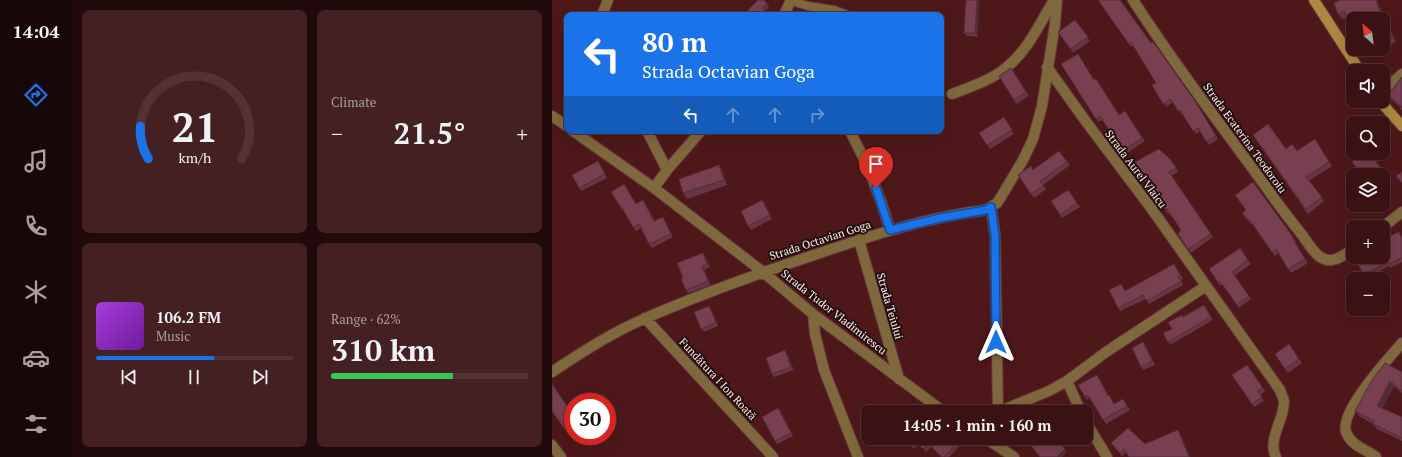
<!DOCTYPE html>
<html lang="en">
<head>
<meta charset="utf-8">
<style>
	:root { --surface:#3a1214; --page:#452022; --text:#f1f3f6; --muted:#ab9ea0; --line:#543234; --accent:#1a73e8 }
	body { margin:0; font-family:"PT Serif",serif; background:var(--page); color:var(--text); height:100vh; display:flex; flex-direction:column; font-size:15px; white-space:nowrap }
	* { box-sizing:border-box; margin:0 }
	p { font-size:13px; color:var(--muted) }
	.icon { flex:none; width:22px; height:22px; fill:none; stroke:currentColor; stroke-width:2; stroke-linecap:round; stroke-linejoin:round }
	.map { position:relative; flex:1; overflow:hidden }
	.details { display:flex; flex-direction:column; gap:10px; padding:10px; background:#200a0b; width:480px }
	.details>* { flex:none }
	.hud { position:absolute; left:12px; top:12px; width:380px; height:122px; border-radius:8px; box-shadow:0 4px 16px #0002,0 0 0 1px var(--line); background:#1a73e8; color:#fff; overflow:hidden }
	.needle { width:26px; rotate:332deg }
	.fabs { position:absolute; left:794px; top:12px; display:grid; gap:8px }
	.fabs a { display:grid; place-items:center; width:44px; height:44px; border-radius:8px; background:var(--surface); box-shadow:0 4px 16px #0002,0 0 0 1px var(--line); font-size:20px }
	.speed { position:absolute; left:12px; top:393px; display:flex; gap:8px; font-size:20px; font-weight:700; text-align:center }
	.speed>* { display:grid; place-content:center; width:52px; height:52px; border-radius:50%; background:var(--surface); box-shadow:0 4px 16px #0002,0 0 0 1px var(--line); line-height:1 }
	.speed .limit { border:6px solid #d22; background:#fff; color:#111 }
	.pin { position:absolute; display:grid; place-items:center; width:34px; height:34px; color:#fff; margin:-41px -17px; border-radius:50% 50% 50% 0; rotate:-45deg; box-shadow:0 0 4px #0007 }
	.pin .icon { rotate:45deg }
	.me { position:absolute; width:44px; margin:-22px; rotate:0deg; stroke-linejoin:round; filter:drop-shadow(0 0 3px #0008) }
	.turn { display:flex; align-items:center; gap:14px; height:84px; padding:0 12px; font-size:18px }
	.turn .icon { width:52px; height:52px; stroke-width:2.5 }
	.turn b { display:block; font-size:28px; line-height:34px }
	.lanes { display:flex; align-items:center; height:38px; padding:0 12px; background:#0003; justify-content:center; gap:20px; direction:ltr }
	.lanes .off { opacity:.35 }
	.big { font-size:30px; font-weight:600; line-height:1.1 }
	.details .card { flex:1; display:flex; flex-direction:column; justify-content:center; gap:6px; min-width:0; padding:0 14px; border-radius:8px; background:var(--page) }
	.details .dial { align-items:center; gap:0 }
	.dial svg { height:104px; overflow:visible; fill:none; stroke:var(--line); stroke-width:7; stroke-linecap:round; text-anchor:middle }
	.dial text { fill:var(--text); stroke:none }
	.song { display:flex; align-items:center; gap:12px }
	.cover { width:48px; height:48px; border-radius:6px; background:linear-gradient(135deg,hsl(280 70% 55%),hsl(280 70% 35%)) }
	.played { height:4px; border-radius:2px; background:linear-gradient(90deg,var(--accent) 60%,var(--line) 60%) }
	.keys { display:flex; justify-content:space-around; direction:ltr }
	.heat { display:flex; justify-content:space-between; align-items:center; font-size:22px; direction:ltr }
	.charge { height:6px; border-radius:3px; background:linear-gradient(90deg,#34c759 62%,var(--line) 0) }
	.details .tiles { flex:1; display:grid; gap:10px; grid-template-columns:repeat(2,1fr) }
	.trip { position:absolute; left:309px; top:405px; width:232px; height:40px; border-radius:8px; background:var(--surface); box-shadow:0 4px 16px #0002,0 0 0 1px var(--line); font-weight:600; line-height:40px; text-align:center }
	main { display:flex; flex:1; min-height:0 }
	.menu { display:flex; flex-direction:column; width:72px; justify-content:space-around; align-items:center; background:#170708; color:var(--muted) }
	.menu .icon { width:28px; height:28px }
	.menu .current { color:var(--accent) }
	.menu b { font-size:18px; color:var(--text) }
	.map>svg:first-child { display:block }
	.lines { fill:none; stroke-linecap:round; stroke-linejoin:round }
	.pedestrian-casing { stroke:#673638; stroke-width:10 }
	.minor-casing { stroke:#673638; stroke-width:12 }
	.secondary-casing { stroke:#673638; stroke-width:12 }
	.pedestrian { stroke:#7f683e; stroke-width:8 }
	.minor { stroke:#7f683e; stroke-width:10 }
	.secondary { stroke:#ad8842; stroke-width:10 }
	.wall { fill:#673646 }
	.shaded-wall { fill:#542c39 }
	.building { fill:#783f51; stroke:#542c39 }
	.route-casing { stroke:#114b97; stroke-width:10 }
	.route { stroke:#1a73e8; stroke-width:7 }
	.labels { text-anchor:middle; dominant-baseline:central; stroke-width:4; stroke-linejoin:round; paint-order:stroke }
	.street-label { font-size:11px; fill:#fff0ef; stroke:#240d0d }
</style>
</head>
<body>
<main>
<nav class="menu">
<b>14:04</b>
<svg class="icon current" aria-label="directions" viewBox="0 0 24 24"><path d="M12 3l9 9-9 9-9-9zM9 14v-3h6M13 9l2 2-2 2"/></svg>
<svg class="icon" aria-label="music" viewBox="0 0 24 24"><path d="M9 18V5l10-2v13"/><circle cx="6" cy="18" r="3"/><circle cx="16" cy="16" r="3"/></svg>
<svg class="icon" aria-label="phone" viewBox="0 0 24 24"><path d="M5 4h4l2 5-3 2q2 4 5 5l2-3 5 2v4C11 20 4 13 5 4z"/></svg>
<svg class="icon" aria-label="climate" viewBox="0 0 24 24"><path d="M12 3v18M4 7l16 10M4 17L20 7"/></svg>
<svg class="icon" aria-label="car" viewBox="0 0 24 24"><path d="M5 17H2v-5l4-1 3-4h7l3 4 3 1v5h-3M9 17h6M6 11h13"/><circle cx="7" cy="17" r="2"/><circle cx="17" cy="17" r="2"/></svg>
<svg class="icon" aria-label="filters" viewBox="0 0 24 24"><path d="M4 7h16M4 17h16"/><circle cx="9" cy="7" r="2"/><circle cx="15" cy="17" r="2"/></svg>
</nav>
<section class="details">
<div class="tiles">
<div class="card dial"><svg viewBox="0 0 100 80">
<path d="M14 69A42 42 0 1 1 86 69"/>
<path d="M14 69A42 42 0 0 1 8 44" stroke="#1a73e8"/>
<text x="50" y="56" font-size="32" font-weight="700">21</text>
<text x="50" y="72" font-size="11">km/h</text>
</svg></div>
<div class="card"><p>Climate</p>
<div class="heat"><a>−</a><b class="big">21.5°</b><a>+</a></div>
</div>
<div class="card">
<div class="song"><i class="cover"></i><div><b>106.2 FM</b><p>Music</p></div></div>
<div class="played"></div>
<div class="keys"><svg class="icon" aria-label="previous" viewBox="0 0 24 24"><path d="M18 5L8 12l10 7zM5 5v14"/></svg><svg class="icon" aria-label="pause" viewBox="0 0 24 24"><path d="M8 5v14M16 5v14"/></svg><svg class="icon" aria-label="next" viewBox="0 0 24 24"><path d="M6 5l10 7-10 7zM19 5v14"/></svg></div>
</div>
<div class="card"><p>Range · 62%</p><b class="big">310 km</b><div class="charge"></div></div>
</div>
</section>
<div class="map">
<svg width="850" height="457" viewBox="0 0 850 457">
	<rect width="100%" height="100%" fill="#4e181a"/>
	<g class="lines">
		<g class="pedestrian-casing">
			<path id="pedestrian" d="M239 1 256 6 282 10 295 15"/>
		</g>
		<g class="minor-casing">
			<path id="minor" d="M581 0C622 64 669 125 714 187 726 204 738 220 751 236 756 243 761 252 768 257 780 265 791 256 801 249
				M50 15 56 0
				M232 15 239 0
				M495 67 535 123 599 208 728 390C729 394 732 398 732 402 732 420 715 440 724 457
				M831 91 850 74
				M400 94C418 87 440 80 455 67 476 50 488 23 502 0
				M0 116 15 126
				M21 131 102 188 211 272 261 314 392 412
				M95 131 115 170 102 188
				M298 131C315 163 328 195 338 230
				M115 170 149 131
				M439 207 443 235 446 412
				M831 227 850 212
				M307 240 347 379
				M261 314 263 334 272 370 306 457
				M93 318 221 457
				M0 372C30 352 61 332 94 318 149 294 205 274 262 255 318 236 375 217 434 210L445 203 449 197 471 160 481 139 490 106 503 24 505 0
				M515 381 529 412
				M446 412 497 391 515 381 554 352 654 286
				M534 422 555 457
				M433 438 462 457
				M0 445 9 457
				M824 457C814 449 799 446 794 432 787 412 837 358 850 343"/>
		</g>
		<g class="secondary-casing">
			<path id="secondary" d="M762 0 808 71
				M828 101 850 126"/>
		</g>
		<use href="#pedestrian" class="pedestrian"/>
		<use href="#minor" class="minor"/>
		<use href="#secondary" class="secondary"/>
	</g>
	<path class="wall" d="M414 0 426 37 415 36 412 33Z
		M546 0 599 43 645 104 666 139 657 145 648 131 644 134 630 113 629 114 621 102 614 107 600 85 604 83 581 46 579 47Z
		M788 0H825L834 23 837 27 844 42 831 48V19H801V31L799 28 795 18 790 19 786 14Z
		M215 4 217 7 213 11 217 15H198L195 11Z
		M523 20 538 41 521 53 506 32Z
		M526 54 542 80 568 115 573 111 593 141 574 154 550 120 546 122 509 64Z
		M459 68 477 96 464 104 447 76Z
		M850 77V111L849 108 839 99 836 95Z
		M452 117 462 134 438 149 427 133Z
		M701 135 734 149 745 151 763 139 780 166 757 181 772 201 756 214Z
		M831 148 835 153 824 162 838 179 831 185V175L809 173 800 162 811 153H831Z
		M507 151 518 165 491 185 494 189 482 198 466 175 481 170Z
		M46 161 55 178 29 191 27 188Z
		M621 162 626 172 619 176 661 237 639 253 626 234 629 230 617 213 616 214 602 193H601L598 190Z
		M170 170 175 185 135 199 131 193Z
		M701 182 744 241 743 242 756 263 739 273 726 253 723 256 700 224H699L693 217Z
		M516 190 528 207 510 218 508 215Z
		M59 192 84 203H93L103 221H113L121 237 100 248 97 244 89 228 84 231 71 209 70 210 68 206Z
		M210 200 213 204 220 219 199 230 196 226Z
		M847 232 850 237V262L838 268 837 266 814 278 812 275Z
		M688 248 699 264 682 276 699 299 687 308 670 284 668 286 657 269Z
		M153 256 158 267 152 270 159 285 136 293 134 290Z
		M622 264 631 279 629 280 631 285 597 304 594 299 568 311 566 308 569 284 573 291Z
		M652 305 661 320 618 345 616 342 620 329 630 315 631 317Z
		M159 309 166 326 152 332 149 329Z
		M591 342 594 346 603 365 591 370 589 367Z
		M737 344 750 363 736 373 723 354Z
		M235 354 242 370 222 377 220 374Z
		M850 372V393L842 386 830 408 850 417V441L825 429 821 424 807 416 803 411Z
		M680 375 711 388 713 391 708 395 712 401 702 407Z
		M548 379 556 395H557L562 404 573 402 578 410 554 424 538 398 535 400 533 397Z
		M21 408V432L17 435 0 412 18 410Z
		M226 408 229 412 241 436 225 444 223 441Z
		M626 430 628 433 574 452 570 456 559 443 593 444Z
		M352 438H387L391 442 407 441 410 444 397 457H389L379 447 374 452 367 444 361 449Z"/>
	<path class="shaded-wall" d="M425 0H427L426 37 423 33Z
		M824 0H825L834 23 837 27 844 42 832 22Z
		M167 165 170 170 175 185 172 180Z
		M210 200 213 204 220 219 218 215Z
		M151 253 153 256 158 267 155 264Z
		M150 266 152 270 159 285 156 281Z
		M157 306 159 309 166 326 164 322Z
		M591 342 594 346 603 365 600 361Z
		M233 350 235 354 242 370 239 367Z
		M838 381 842 386 829 411 825 406Z
		M226 408 229 412 241 436 239 433Z
		M626 430 628 433 638 457H637Z
		M513 449 515 452 510 457H505Z"/>
	<path class="building" d="M206 0H212L215 4 210 8 217 15H199L195 11Z
		M414 0H425L423 33H412Z
		M546 0H568L599 43 601 42 643 101 664 136 654 141 646 128 641 131 628 110 626 111 619 99 611 104 600 85 604 83 579 42 577 44Z
		M788 0H824L831 19H801V27L799 28 792 11 786 14 782 3Z
		M523 20 536 37 519 49 506 32Z
		M831 20 832 22H833L840 36 831 40Z
		M526 54 542 80 544 79 567 115 573 111 590 138 571 151 548 116 544 119 509 64Z
		M459 68 474 92 462 100 447 76Z
		M850 77V110L848 108 850 107 836 95Z
		M452 117 460 130 435 145 427 133Z
		M716 124 734 149 740 144 745 151 763 139 777 162 754 177 770 197 754 209 701 135Z
		M607 149 618 159 624 168 617 172 659 234 636 249 626 234 629 230 615 209 614 210 600 189 598 190 583 162Z
		M507 151 515 162 488 181 491 186 479 194 466 175 479 166 481 170Z
		M811 153H828L821 159 836 175 831 180V175H807L809 173 800 162Z
		M46 161 53 174 27 188 20 175Z
		M167 165 172 180 131 193 127 179Z
		M850 172V183L844 176Z
		M701 182 741 237 740 238 753 259 736 269 724 249 720 252 697 219 696 220 690 213 694 210 683 195Z
		M72 184 84 204 91 200 102 221 111 217 119 234 97 244 87 224 81 227 69 206H68L59 192Z
		M516 190 525 203 508 215 499 201Z
		M210 200 218 215 196 226 189 211Z
		M847 232 850 239V258L835 264V262L812 275 802 257H831V239Z
		M688 248 696 260 680 272 697 296 685 305 668 281 666 282 657 269Z
		M151 253 155 264 150 266 156 281 134 290 129 279 131 278 125 263Z
		M622 264 628 275 626 277 629 281 595 301 591 295 566 308 557 290 569 284 573 291Z
		M652 305 659 317 616 342 611 333 620 329 616 322 630 315 631 317Z
		M157 306 164 322 149 329 142 312Z
		M591 342 600 361 589 367 580 348Z
		M737 344 747 359 733 369 723 354Z
		M233 350 239 367 220 374 214 358Z
		M833 363 850 372V391L838 381 825 406 850 417V438L821 424 822 421 803 411 820 380Z
		M695 365 711 388 705 391 710 397 700 404 680 375Z
		M545 375 556 396 557 395 562 404 571 399 575 406 551 420 536 395 533 397 526 385Z
		M0 384 18 410 21 408V427L14 431 0 411Z
		M360 404 366 412H351Z
		M226 408 239 433 223 441 210 417Z
		M462 409 465 412H457Z
		M576 428 593 444 626 430 637 457H577L572 449 568 453 559 443Z
		M352 438H387L391 442 395 438H404L407 441 392 457H390L377 444 371 449 364 441 359 446Z
		M473 438H495L501 445 505 441 513 449 505 457H488Z"/>
	<g class="lines">
		<g class="route-casing">
			<path id="route" d="M324 188 338 230 388 218 434 210 439 207 443 235 444 342"/>
		</g>
		<use href="#route" class="route"/>
	</g>
	<g class="labels">
		<g class="street-label">
			<text transform="translate(693 138) rotate(54)">Strada Ecaterina Teodoroiu</text>
			<text transform="translate(584 169) rotate(53)">Strada Aurel Vlaicu</text>
			<text transform="translate(268 240) rotate(-18)">Strada Octavian Goga</text>
			<text transform="translate(338 306) rotate(74)">Strada Teiului</text>
			<text transform="translate(282 312) rotate(38)">Strada Tudor Vladimirescu</text>
			<text transform="translate(166 379) rotate(47)">Fundătura I Ion Roată</text>
		</g>
	</g>
</svg>
<div class="fabs">
<a><svg class="needle" viewBox="-14 -14 28 28"><path d="M0-13l5 13h-10z" fill="#e53935"/><path d="M0 13l5-13h-10z" fill="#ab9ea0"/></svg></a>
<a><svg class="icon" aria-label="sound" viewBox="0 0 24 24"><path d="M4 9h4l5-4v14l-5-4H4zM17 9q2 3 0 6"/></svg></a>
<a><svg class="icon" aria-label="search" viewBox="0 0 24 24"><circle cx="10" cy="10" r="6"/><path d="M15 15l6 6"/></svg></a>
<a><svg class="icon" aria-label="layers" viewBox="0 0 24 24"><path d="M12 4l9 5-9 5-9-5zM3 14l9 5 9-5"/></svg></a>
<a>+</a>
<a>−</a>
</div>
<div class="speed"><div class="limit">30</div></div>
<div class="pin" style="left:324px;top:188px;background:#d93025"><svg class="icon" aria-label="arrive" viewBox="0 0 24 24"><path d="M6 21V4h12l-3 4 3 4H6"/></svg></div>
<svg class="me" style="left:444px;top:342px" viewBox="-20 -20 40 40"><path d="M0-17L14 15 0 8-14 15z" fill="#1a73e8" stroke="#fff" stroke-width="4"/></svg>
<div class="trip">14:05 · 1 min · 160 m</div>
<div class="hud">
<div class="turn"><svg class="icon" aria-label="left" viewBox="0 0 24 24"><path d="M17 20v-9H6M10 6l-5 5 5 5"/></svg><div><b>80 m</b>Strada Octavian Goga</div></div>
<div class="lanes"><svg class="icon" aria-label="left" viewBox="0 0 24 24"><path d="M17 20v-9H6M10 6l-5 5 5 5"/></svg><svg class="icon off" aria-label="ahead" viewBox="0 0 24 24"><path d="M12 20V5M6 11l6-6 6 6"/></svg><svg class="icon off" aria-label="ahead" viewBox="0 0 24 24"><path d="M12 20V5M6 11l6-6 6 6"/></svg><svg class="icon off" aria-label="right" viewBox="0 0 24 24"><path d="M7 20v-9h11M14 6l5 5-5 5"/></svg></div>
</div>
</div>
</main>
</body>
</html>
